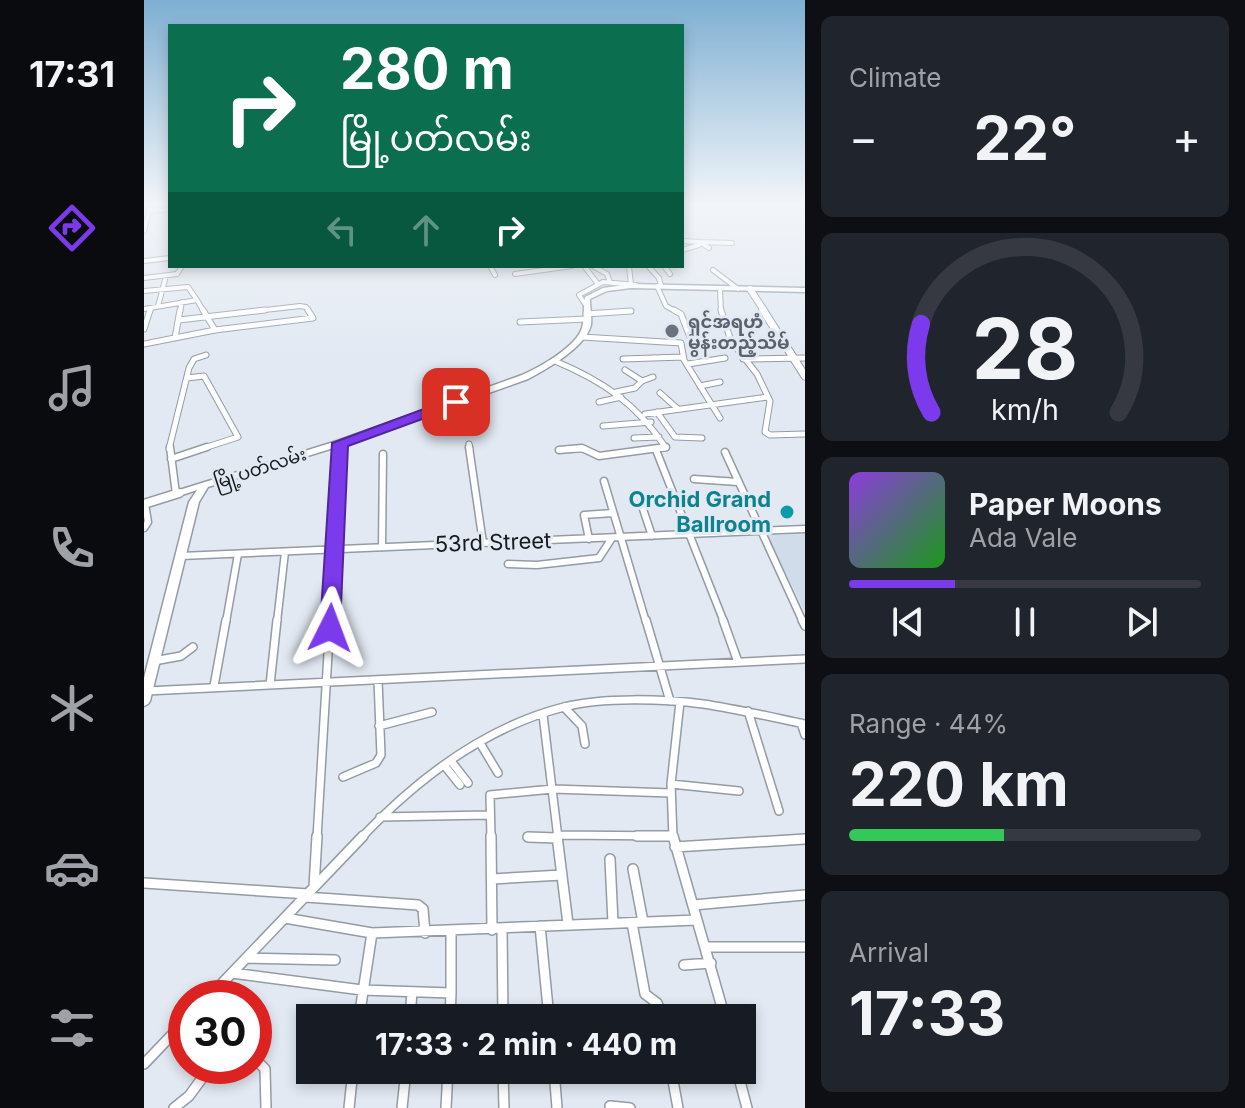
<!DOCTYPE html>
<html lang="en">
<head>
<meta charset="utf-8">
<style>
	:root { --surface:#171b24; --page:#20242c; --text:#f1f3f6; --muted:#9ea1a6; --line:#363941; --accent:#7c3aed }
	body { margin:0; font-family:Inter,"Noto Sans Myanmar",sans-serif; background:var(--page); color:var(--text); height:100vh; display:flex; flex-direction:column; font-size:30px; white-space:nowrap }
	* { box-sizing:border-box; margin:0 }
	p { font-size:26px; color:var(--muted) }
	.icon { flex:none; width:44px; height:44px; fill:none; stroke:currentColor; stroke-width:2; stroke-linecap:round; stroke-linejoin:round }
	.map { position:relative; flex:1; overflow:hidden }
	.side { display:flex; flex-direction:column; gap:16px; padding:16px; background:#0d0f14; width:440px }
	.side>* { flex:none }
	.hud { position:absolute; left:24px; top:24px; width:516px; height:244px; border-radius:0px; box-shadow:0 4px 12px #0003; background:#0b6e4f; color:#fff; overflow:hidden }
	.speed { position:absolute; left:24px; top:980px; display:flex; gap:16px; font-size:40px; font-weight:700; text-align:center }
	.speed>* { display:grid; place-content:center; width:104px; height:104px; border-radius:50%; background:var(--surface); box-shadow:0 4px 12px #0003; line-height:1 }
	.speed .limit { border:12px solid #d22; background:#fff; color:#111 }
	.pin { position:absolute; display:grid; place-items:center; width:68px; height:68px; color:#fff; margin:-34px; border-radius:16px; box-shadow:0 4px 12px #0006 }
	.me { position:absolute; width:88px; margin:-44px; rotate:3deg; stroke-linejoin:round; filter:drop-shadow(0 0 6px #0008) }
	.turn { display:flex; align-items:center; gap:28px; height:168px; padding:0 40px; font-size:36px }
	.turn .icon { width:104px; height:104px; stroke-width:2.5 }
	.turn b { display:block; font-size:56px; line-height:68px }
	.lanes { display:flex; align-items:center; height:76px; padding:0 40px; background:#0003; justify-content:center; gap:40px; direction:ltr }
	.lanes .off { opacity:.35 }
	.big { font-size:60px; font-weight:700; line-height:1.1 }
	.side .card { flex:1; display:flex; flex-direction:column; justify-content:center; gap:12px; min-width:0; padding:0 28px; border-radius:12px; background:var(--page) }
	.side .dial { align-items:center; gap:0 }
	.dial svg { height:208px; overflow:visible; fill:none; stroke:var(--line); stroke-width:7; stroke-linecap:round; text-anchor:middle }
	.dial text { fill:var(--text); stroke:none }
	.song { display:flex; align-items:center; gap:24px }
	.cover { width:96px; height:96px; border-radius:12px; background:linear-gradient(135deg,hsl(270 70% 55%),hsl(120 70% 35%)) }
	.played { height:8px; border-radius:4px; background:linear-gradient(90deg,var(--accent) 30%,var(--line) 30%) }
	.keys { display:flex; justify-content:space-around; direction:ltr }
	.heat { display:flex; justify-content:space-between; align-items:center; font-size:44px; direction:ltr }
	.charge { height:12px; border-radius:6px; background:linear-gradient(90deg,#34c759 44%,var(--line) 0) }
	.trip { position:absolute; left:152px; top:1004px; width:460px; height:80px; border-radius:0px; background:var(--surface); box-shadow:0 4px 12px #0003; font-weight:700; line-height:80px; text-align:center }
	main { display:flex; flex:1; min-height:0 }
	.menu { display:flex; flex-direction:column; width:144px; justify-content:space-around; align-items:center; background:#090b0e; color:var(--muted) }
	.menu .icon { width:56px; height:56px }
	.menu .current { color:var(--accent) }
	.menu b { font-size:36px; color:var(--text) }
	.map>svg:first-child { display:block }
	.built { fill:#d1dceb }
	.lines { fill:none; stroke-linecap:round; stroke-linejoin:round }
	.minor-far4-casing { stroke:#949ba3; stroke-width:6 }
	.minor-far3-casing { stroke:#949ba3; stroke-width:7 }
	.minor-far2-casing { stroke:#949ba3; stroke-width:9 }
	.minor-far1-casing { stroke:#949ba3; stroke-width:10 }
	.minor-casing { stroke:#949ba3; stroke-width:12 }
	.tertiary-casing { stroke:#949ba3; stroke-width:11 }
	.secondary-far1-casing { stroke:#949ba3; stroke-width:8 }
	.secondary-casing { stroke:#949ba3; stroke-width:9 }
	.primary-casing { stroke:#949ba3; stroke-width:3 }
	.minor-far4 { stroke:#fff; stroke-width:4 }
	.minor-far3 { stroke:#fff; stroke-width:5 }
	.minor-far2 { stroke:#fff; stroke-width:6 }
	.minor-far1 { stroke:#fff; stroke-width:7 }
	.minor { stroke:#fff; stroke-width:9 }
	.tertiary { stroke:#fff; stroke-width:8 }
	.secondary-far1 { stroke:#fff; stroke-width:6 }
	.secondary { stroke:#fff; stroke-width:7 }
	.primary { fill:#fff; fill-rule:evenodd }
	.route { fill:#7c3aed; stroke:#51269a; stroke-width:2 }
	.worship-dot { fill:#6b7280; stroke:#e2e9f2; stroke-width:3 }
	.culture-dot { fill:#0f9aa8; stroke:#e2e9f2; stroke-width:3 }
	.labels { text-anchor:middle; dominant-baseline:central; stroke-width:6; stroke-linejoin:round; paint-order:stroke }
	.far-worship-label { font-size:18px; font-weight:bold; fill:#5b616d; stroke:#e2e9f2; text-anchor:start }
	.far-street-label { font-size:18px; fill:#181b1e; stroke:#e2e9f2 }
	.culture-label { font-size:22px; font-weight:bold; fill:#0d838f; stroke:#e2e9f2; text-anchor:end }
	.street-label { font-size:22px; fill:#181b1e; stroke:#e2e9f2 }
</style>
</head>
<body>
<main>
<nav class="menu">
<b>17:31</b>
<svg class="icon current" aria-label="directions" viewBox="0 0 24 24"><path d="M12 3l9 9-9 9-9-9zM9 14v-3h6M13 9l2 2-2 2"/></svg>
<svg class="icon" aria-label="music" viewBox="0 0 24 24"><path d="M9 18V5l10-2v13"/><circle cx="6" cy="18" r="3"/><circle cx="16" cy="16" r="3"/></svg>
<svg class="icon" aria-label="phone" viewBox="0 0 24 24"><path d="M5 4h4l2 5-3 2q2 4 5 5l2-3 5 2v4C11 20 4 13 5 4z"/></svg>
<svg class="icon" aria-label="climate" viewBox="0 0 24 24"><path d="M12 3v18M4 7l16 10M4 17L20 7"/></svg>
<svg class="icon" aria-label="car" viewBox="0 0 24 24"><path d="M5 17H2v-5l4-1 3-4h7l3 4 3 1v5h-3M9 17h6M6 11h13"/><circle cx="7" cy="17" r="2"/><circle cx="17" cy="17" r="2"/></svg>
<svg class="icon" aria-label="filters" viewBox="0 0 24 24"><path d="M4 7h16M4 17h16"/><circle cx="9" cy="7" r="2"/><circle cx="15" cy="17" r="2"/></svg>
</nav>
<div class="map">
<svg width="661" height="1108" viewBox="0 0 661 1108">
	<rect width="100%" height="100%" fill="#e2e9f2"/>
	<path class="built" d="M661 534V612L623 535Z"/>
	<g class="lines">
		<g class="minor-far4-casing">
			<path id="minor-far4" d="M6 211 26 209
				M0 231 7 202
				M538 241 556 242 565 248
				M556 242 588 243
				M538 250 555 245
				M0 261 26 258
				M346 266 351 275
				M440 266 454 284
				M449 266 463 274 466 282
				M485 266 487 285
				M504 266 515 278 517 286
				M520 266 526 274
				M569 270 594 289
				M371 274 428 266
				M0 278 33 274 38 266
				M513 286 522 306 533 312
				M576 289 577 312
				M0 291 44 287 53 300
				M441 304 435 295 459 282 492 285
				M14 306 21 280
				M0 309 53 300 60 312
				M6 312 7 308
				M36 312 38 302
				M104 312 156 306 162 307 165 312
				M472 312 487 311"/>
		</g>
		<g class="minor-far3-casing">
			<path id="minor-far3" d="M59 310 71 330
				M530 310 537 314 549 345
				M577 310 587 341 613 374 626 401 621 432 626 435 661 434
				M442 314 487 311
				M35 320 121 310
				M376 322 443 319
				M0 329 6 310
				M438 337 537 343 540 360 576 418
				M31 338 36 310
				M0 344 71 330 169 318 164 310
				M479 359 539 357
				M599 359 661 358
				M411 361C459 381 493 404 522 448L511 449
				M544 364 581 358
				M43 378 60 376 94 437 57 449
				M498 381 509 377
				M556 386 576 382
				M472 392 491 388 498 381 481 370
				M516 393 534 409
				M455 402 477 397
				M513 412 531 437 558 438
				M501 414 624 397
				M459 426 507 422
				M490 438 515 437
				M325 444 326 449
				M25 449 45 368 50 359 62 355
				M196 449V443
				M424 449H441"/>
		</g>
		<g class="minor-far2-casing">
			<path id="minor-far2" d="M26 447 32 494
				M325 447 339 543
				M415 450 438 448 455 456 522 447
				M512 450 580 622
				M581 452 659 622
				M27 459 63 447
				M550 479 594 482
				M460 481 502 622
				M497 503 508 536
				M0 528 4 522 1 504
				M445 539 440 515 469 513
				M238 547 239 454
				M37 556 661 529
				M364 564 393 565 455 558 468 538
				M82 622 94 554
				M133 622 141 552
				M186 622 196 447"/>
		</g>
		<g class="minor-far1-casing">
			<path id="minor-far1" d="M502 620 526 701
				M579 620 594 662
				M658 620 661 626
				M10 661 37 656 49 647
				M126 685 133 620
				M70 686 82 620
				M2 691 661 659
				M420 707 438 726 441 744
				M604 711 635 811
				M399 715 414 838
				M657 723 661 735
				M235 726 288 712
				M336 743 354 773
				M307 761 324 783
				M300 765 316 785
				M199 777 232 763 237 755 234 680
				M527 784 595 791
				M236 817 345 815
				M413 835 529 836
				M384 837 404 838
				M173 838 186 620
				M217 838C272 780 341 727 420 707 459 697 519 699 559 704 593 709 627 717 661 724
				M347 838 346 795 409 789 527 793
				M529 838 527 784 536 702"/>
		</g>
		<g class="minor-casing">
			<path id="minor" d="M347 836 348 930
				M413 836 424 924
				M493 836H529
				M529 836 581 1018
				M384 837 413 838
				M531 847 661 839
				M466 859 469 923
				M489 869 499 922
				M348 879 418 875
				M0 883 164 894
				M170 887 173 836
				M162 897 274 905 279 909 281 933
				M549 905 661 895
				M141 918 228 933 553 920
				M488 923 501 994 513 1003 519 1018
				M396 926 405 1018
				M358 929 359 1018
				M307 932V993
				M563 947H661
				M102 958 191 960
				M540 965 567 963
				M88 973 218 990 307 993 306 1018
				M64 998 219 836
				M215 1018 228 933
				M266 1018 268 992
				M110 1058 121 1069 122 1108
				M0 1064 42 1020
				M359 1070 360 1108
				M410 1070 413 1108
				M527 1070 534 1108
				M593 1070 603 1108
				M466 1106 486 1108
				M30 1108 45 1096 67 1066
				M205 1108 209 1070
				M258 1108 262 1070
				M302 1108 304 1070"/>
		</g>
		<g class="tertiary-casing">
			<path id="tertiary" d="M0 504 35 493"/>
		</g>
		<g class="secondary-far1-casing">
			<path id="secondary-far1" d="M606 289 621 312"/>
		</g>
		<g class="secondary-casing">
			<path id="secondary" d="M619 310 661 376"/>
		</g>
		<g class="primary-casing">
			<path id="primary" d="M487 284 661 288V292L487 288 463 291 446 299C446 307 448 317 447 325 442 347 403 369 384 379L199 445 64 487 55 502 6 701 4 704 0 706V678L45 502 53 490 35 496 32 495 30 493 32 491 193 441 378 375C396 367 432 347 438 328 441 319 439 307 441 297L459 288Z"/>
		</g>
		<use href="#minor-far4" class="minor-far4"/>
		<use href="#minor-far3" class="minor-far3"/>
		<use href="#minor-far2" class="minor-far2"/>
		<use href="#minor-far1" class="minor-far1"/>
		<use href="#minor" class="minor"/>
		<use href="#tertiary" class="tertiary"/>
		<use href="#secondary-far1" class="secondary-far1"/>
		<use href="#secondary" class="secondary"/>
		<use href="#primary" class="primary"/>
	</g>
	<linearGradient id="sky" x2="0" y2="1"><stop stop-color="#7eafd2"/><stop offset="0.57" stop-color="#f2f5f9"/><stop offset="1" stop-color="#f2f5f9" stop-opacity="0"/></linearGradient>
	<rect width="661" height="357" fill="url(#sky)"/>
	<path class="route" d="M312 397 319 402 317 405 204 446 196 628 193 634H179L176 628 188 443Z"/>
	<circle class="worship-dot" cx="528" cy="331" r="8"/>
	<circle class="culture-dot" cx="643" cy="512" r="8"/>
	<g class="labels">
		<g class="far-worship-label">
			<text x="544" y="321">ရှင်အရဟံ<tspan x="544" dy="21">မွန်းတည့်သိမ်</tspan></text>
		</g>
		<g class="far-street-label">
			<text transform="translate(116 468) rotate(-18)">မြို့ပတ်လမ်း</text>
		</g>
		<g class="culture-label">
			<text x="627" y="499">Orchid Grand<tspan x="627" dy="25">Ballroom</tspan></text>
		</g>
		<g class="street-label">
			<text transform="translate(349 542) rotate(-2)">53rd Street</text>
		</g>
	</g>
</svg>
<div class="speed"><div class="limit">30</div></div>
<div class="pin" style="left:312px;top:402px;background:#d93025"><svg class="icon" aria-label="arrive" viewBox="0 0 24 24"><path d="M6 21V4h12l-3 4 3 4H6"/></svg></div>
<svg class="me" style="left:186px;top:628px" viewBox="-20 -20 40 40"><path d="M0-17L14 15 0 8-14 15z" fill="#7c3aed" stroke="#fff" stroke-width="4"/></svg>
<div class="trip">17:33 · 2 min · 440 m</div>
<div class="hud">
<div class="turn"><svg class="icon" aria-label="right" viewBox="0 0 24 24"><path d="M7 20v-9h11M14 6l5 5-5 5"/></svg><div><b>280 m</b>မြို့ပတ်လမ်း</div></div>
<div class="lanes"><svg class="icon off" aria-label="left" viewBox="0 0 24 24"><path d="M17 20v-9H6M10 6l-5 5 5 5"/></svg><svg class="icon off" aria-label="ahead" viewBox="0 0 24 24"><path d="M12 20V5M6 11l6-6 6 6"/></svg><svg class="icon" aria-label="right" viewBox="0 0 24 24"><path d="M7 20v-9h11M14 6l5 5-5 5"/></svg></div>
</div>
</div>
<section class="side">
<div class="card"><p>Climate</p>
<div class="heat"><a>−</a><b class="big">22°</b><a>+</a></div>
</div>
<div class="card dial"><svg viewBox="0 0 100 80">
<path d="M14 69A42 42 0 1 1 86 69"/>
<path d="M14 69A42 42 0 0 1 10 35" stroke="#7c3aed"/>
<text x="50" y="56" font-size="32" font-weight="700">28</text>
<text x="50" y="72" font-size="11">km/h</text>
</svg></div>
<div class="card">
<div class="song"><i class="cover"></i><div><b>Paper Moons</b><p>Ada Vale</p></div></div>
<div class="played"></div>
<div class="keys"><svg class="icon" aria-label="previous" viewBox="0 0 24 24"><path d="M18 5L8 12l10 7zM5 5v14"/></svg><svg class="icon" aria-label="pause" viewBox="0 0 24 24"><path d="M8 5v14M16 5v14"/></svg><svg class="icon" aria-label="next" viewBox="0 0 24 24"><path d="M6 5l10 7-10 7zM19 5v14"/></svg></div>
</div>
<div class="card"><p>Range · 44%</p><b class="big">220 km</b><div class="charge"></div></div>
<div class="card"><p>Arrival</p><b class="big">17:33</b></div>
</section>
</main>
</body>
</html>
